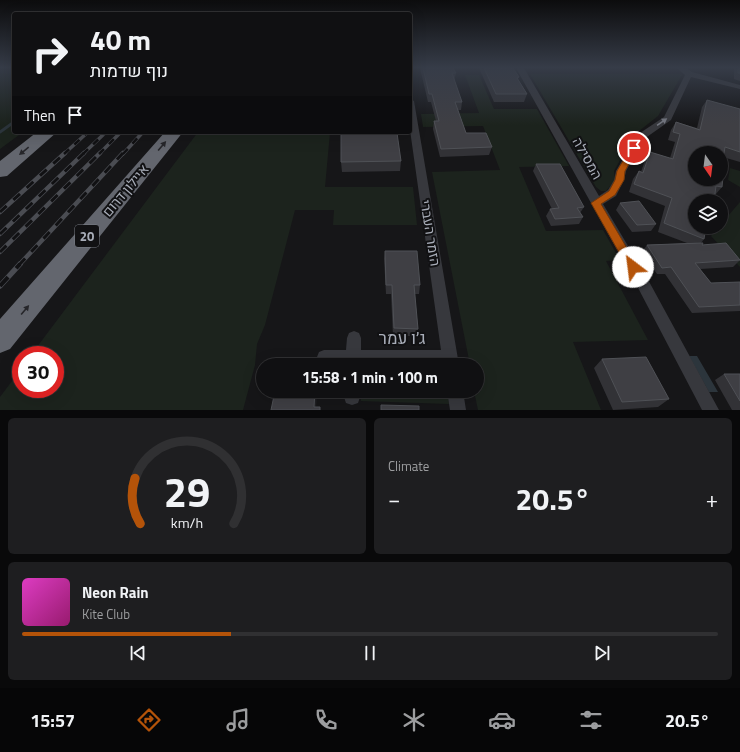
<!DOCTYPE html>
<html lang="en">
<head>
<meta charset="utf-8">
<style>
	:root { --surface:#101012; --page:#1e1e20; --text:#f1f3f6; --muted:#9c9d9f; --line:#303032; --accent:#b45309 }
	body { margin:0; font-family:"Titillium Web",Heebo,sans-serif; background:var(--page); color:var(--text); height:100vh; display:flex; flex-direction:column; font-size:15px; white-space:nowrap }
	* { box-sizing:border-box; margin:0 }
	p { font-size:13px; color:var(--muted) }
	.icon { flex:none; width:22px; height:22px; fill:none; stroke:currentColor; stroke-width:2; stroke-linecap:round; stroke-linejoin:round }
	.map { position:relative; height:410px; overflow:hidden }
	.panel { display:flex; flex-direction:column; gap:8px; padding:8px; background:#09090a; flex:1 }
	.panel>* { flex:none }
	.guide { position:absolute; left:12px; top:12px; width:400px; height:122px; border-radius:4px; box-shadow:0 4px 16px #0002,0 0 0 1px var(--line); background:#101012; color:var(--text); overflow:hidden }
	.needle { width:26px; rotate:166deg }
	.buttons { position:absolute; left:688px; top:146px; display:grid; gap:8px }
	.buttons a { display:grid; place-items:center; width:40px; height:40px; border-radius:50%; background:var(--surface); box-shadow:0 4px 16px #0002,0 0 0 1px var(--line); font-size:20px }
	.speed { position:absolute; left:12px; top:346px; display:flex; gap:8px; font-size:20px; font-weight:700; text-align:center }
	.speed>* { display:grid; place-content:center; width:52px; height:52px; border-radius:50%; background:var(--surface); box-shadow:0 4px 16px #0002,0 0 0 1px var(--line); line-height:1 }
	.speed .limit { border:6px solid #d22; background:#fff; color:#111 }
	.pin { position:absolute; display:grid; place-items:center; width:34px; height:34px; color:#fff; margin:-17px; border:2px solid #fff; border-radius:50%; box-shadow:0 1px 4px #0007 }
	.me { position:absolute; width:44px; margin:-22px; rotate:330deg; stroke-linejoin:round; filter:drop-shadow(0 0 3px #0008) }
	.turn { display:flex; align-items:center; gap:14px; height:84px; padding:0 12px; font-size:18px }
	.turn .icon { width:52px; height:52px; stroke-width:2.5 }
	.turn b { display:block; font-size:28px; line-height:34px }
	.then { display:flex; align-items:center; height:38px; padding:0 12px; background:#0003; gap:8px; font-size:15px }
	.big { font-size:30px; font-weight:700; line-height:1.1 }
	.panel .tile { flex:1; display:flex; flex-direction:column; justify-content:center; gap:6px; min-width:0; padding:0 14px; border-radius:6px; background:var(--page) }
	.panel .dial { align-items:center; gap:0 }
	.dial svg { height:104px; overflow:visible; fill:none; stroke:var(--line); stroke-width:7; stroke-linecap:round; text-anchor:middle }
	.dial text { fill:var(--text); stroke:none }
	.song { display:flex; align-items:center; gap:12px }
	.cover { width:48px; height:48px; border-radius:6px; background:linear-gradient(135deg,hsl(310 70% 55%),hsl(320 70% 35%)) }
	.played { height:4px; border-radius:2px; background:linear-gradient(90deg,var(--accent) 30%,var(--line) 30%) }
	.keys { display:flex; justify-content:space-around; direction:ltr }
	.heat { display:flex; justify-content:space-between; align-items:center; font-size:22px; direction:ltr }
	.panel .tiles { flex:1; display:grid; gap:8px; grid-template-columns:1fr 1fr }
	.tile:last-child { grid-column:span 2 }
	.trip { position:absolute; left:256px; top:358px; width:228px; height:40px; border-radius:20px; background:var(--surface); box-shadow:0 4px 16px #0002,0 0 0 1px var(--line); font-weight:700; line-height:40px; text-align:center }
	.dock { display:flex; height:64px; justify-content:space-around; align-items:center; background:#060607; color:var(--muted) }
	.dock .icon { width:28px; height:28px }
	.dock .active { color:var(--accent) }
	.dock b { font-size:18px; color:var(--text) }
	.map>svg:first-child { display:block }
	.green { fill:#1c231d }
	.water { fill:#2c353c }
	.lines { fill:none; stroke-linecap:round; stroke-linejoin:round }
	.stream { stroke:#2c353c; stroke-width:3 }
	.street { fill:#37383d; fill-rule:evenodd }
	.highway { fill:#63666e; fill-rule:evenodd }
	.rail-far2-casing { stroke:#4a4c52; stroke-width:3.5 }
	.rail-far1-casing { stroke:#4a4c52; stroke-width:4.5 }
	.rail-casing { stroke:#4a4c52; stroke-width:5.5 }
	.rail-far2 { stroke:#111113; stroke-width:2.5; stroke-dasharray:7; stroke-linecap:butt }
	.rail-far1 { stroke:#111113; stroke-width:3; stroke-dasharray:9; stroke-linecap:butt }
	.rail { stroke:#111113; stroke-width:4; stroke-dasharray:12; stroke-linecap:butt }
	.wall { fill:#323236 }
	.shaded-wall { fill:#212124 }
	.building { fill:#3f3f44; stroke:#4f5156 }
	.oneway { fill:#757881 }
	.oneway2 { fill:#26262a }
	.route { fill:#b45309; stroke:#753606 }
	.labels { text-anchor:middle; dominant-baseline:central; stroke-width:4; stroke-linejoin:round; paint-order:stroke }
	.shield { fill:#111113; stroke:#7b7e86; stroke-width:1 }
	.shield-label { font-size:13px; font-weight:bold; fill:#a8adb8 }
	.street-label { font-size:14px; fill:#a8adb8; stroke:#111113 }
	.near-street-label { font-size:17px; fill:#a8adb8; stroke:#111113 }
</style>
</head>
<body>
<div class="map">
<svg width="740" height="410" viewBox="0 0 740 410">
	<rect width="100%" height="100%" fill="#161618"/>
	<path class="green" d="M0 68H14V132H23L0 149Z
		M530 74H679L682 75 658 116 634 135 614 171 615 180 606 191H601L596 187Z
		M465 75H479L494 109H537L569 166 519 167 546 231 603 230 620 260 606 261 648 340 573 342 601 410H478L474 391H477V365H470L432 172 500 170 483 126 423 127 421 114 479 113Z
		M198 132H330L325 187H413L417 225H333L334 210H295L265 325 257 344 255 365 243 410H0V397L21 369V389H55V355H31Z
		M730 168 740 171V187L728 180Z
		M740 202V267L711 236 719 227H721V224Z
		M361 391H447L449 404 361 401Z"/>
	<path class="water" d="M689 356H697L718 392H709Z"/>
	<g class="lines">
		<path class="stream" d="M0 132 14 122"/>
		<path class="street" d="M516 68H524L599 196 608 190 614 180 616 171 637 135 664 117 685 75 677 68H686L692 72 740 85V89L691 77 671 120 644 139 626 171 624 180 616 196 603 204 646 276 719 410H702L636 284Z
			M410 99 414 101 459 365 324 364 319 362 317 357 319 352 324 350H346L347 338 349 333 354 331 359 333 361 338V350H441L410 130Z
			M344 391H360V397L358 403 352 405 346 403 344 397Z
			M447 391H463L466 410H450Z"/>
		<path class="highway" d="M37 132H57L7 176 0 177V161Z
			M165 132H183L10 349 0 353V319Z"/>
		<g class="rail-far2-casing">
			<path id="rail-far2" d="M64 154 88 132
				M83 154 106 132
				M99 154 121 132
				M123 154 143 132"/>
		</g>
		<g class="rail-far1-casing">
			<path id="rail-far1" d="M0 212 65 153
				M0 234 84 153
				M0 252 100 153
				M19 265 123 153"/>
		</g>
		<g class="rail-casing">
			<path id="rail" d="M0 286 20 264"/>
		</g>
		<use href="#rail-far2" class="rail-far2"/>
		<use href="#rail-far1" class="rail-far1"/>
		<use href="#rail" class="rail"/>
	</g>
	<path class="wall" d="M420 68H453L456 73 454 81 462 102 461 110H458L466 133 492 147 489 155 440 157 433 129 434 121H436L431 102H428Z
		M479 68H513L519 77 518 79 527 94 524 102H494Z
		M734 68H740V81L734 79Z
		M707 100 740 109V162L723 157 695 153 722 187 715 195 695 201 704 239 701 243 702 245 740 260 733 267 700 269 711 283 740 282V311L692 313 665 274H657L642 252 647 245 687 243 658 232 665 206 629 192 633 179 639 171 641 172 645 160 650 152 670 158 675 142 668 140 671 130 676 122 697 128 702 107Z
		M398 132V140L401 161 400 171 342 172 341 162Z
		M536 164 584 207 580 213 583 217 579 224 551 226 546 216 550 209H552L533 171Z
		M620 203 656 224 651 231 632 232 616 210Z
		M385 251 420 285 419 294H415L418 329 417 336H393L391 294H386L384 259Z
		M602 359 669 399 658 407 613 410 594 368Z
		M724 374H740V410H732L715 380Z"/>
	<path class="shaded-wall" d="M315 391H317L316 410 314 407Z"/>
	<path class="building" d="M423 68H453L456 73H452L462 102H455L466 133H486L492 147 441 149 434 121H439L432 94H429Z
		M484 68H513L519 77 517 78 527 94H496Z
		M738 68H740V73H738Z
		M707 100 740 109V152L725 147 721 172V153H695V179H721V176L723 177 722 187 716 186 714 201H695V227H706L704 239 664 223 672 198 634 184 639 171 643 173 650 152 673 159 680 134 673 132 676 122 700 130Z
		M341 132H398L399 133H397L401 161 341 162Z
		M536 164H560L584 207 577 208 583 217 555 219 550 209 559 208Z
		M639 201 656 224 637 225 620 203Z
		M703 243 702 245 726 243 740 260 695 263 711 283 740 282V305L699 307 671 267 662 268 647 245Z
		M385 251H417L420 285H414L418 329 394 328 392 285H386Z
		M646 357 669 399 622 402 602 359Z
		M724 374H740V401Z
		M275 391H315L314 407H320V410H271Z
		M381 405 419 406V410H381Z"/>
	<defs><path id="oneway-solid" d="M-6-.8H1V-3.2L6.5 0L1 3.2V.8H-6Z"/></defs>
	<use class="oneway" href="#oneway-solid" transform="translate(662 122) rotate(-35)"/>
	<g class="oneway2">
		<use href="#oneway-solid" transform="translate(162 146) rotate(-50)"/>
		<use href="#oneway-solid" transform="translate(24 151) rotate(141)"/>
		<use href="#oneway-solid" transform="translate(25 310) rotate(-50)"/>
	</g>
	<linearGradient id="sky" x2="0" y2="1"><stop stop-color="#0c0c0d"/><stop offset="0.54" stop-color="#363c48"/><stop offset="1" stop-color="#363c48" stop-opacity="0"/></linearGradient>
	<rect width="740" height="125" fill="url(#sky)"/>
	<path class="route" d="M634 146 638 148 625 171 624 180 615 195 601 204 638 267 637 270 633 272 629 270 591 203 609 191 615 180 617 171 631 147Z"/>
	<g class="labels">
		<rect class="shield" x="75" y="225" width="24" height="22" rx="3"/>
		<g class="shield-label">
			<text x="87" y="236">20</text>
		</g>
		<g class="street-label">
			<text transform="translate(588 158) rotate(61)">המסילה</text>
			<text transform="translate(125 190) rotate(-50)">איילון דרום</text>
			<text transform="translate(431 233) rotate(81)">הזמר העברי</text>
		</g>
		<g class="near-street-label">
			<text x="402" y="338">ג׳ו עמר</text>
		</g>
	</g>
</svg>
<div class="buttons">
<a><svg class="needle" viewBox="-14 -14 28 28"><path d="M0-13l5 13h-10z" fill="#e53935"/><path d="M0 13l5-13h-10z" fill="#9c9d9f"/></svg></a>
<a><svg class="icon" aria-label="layers" viewBox="0 0 24 24"><path d="M12 4l9 5-9 5-9-5zM3 14l9 5 9-5"/></svg></a>
</div>
<div class="speed"><div class="limit">30</div></div>
<div class="pin" style="left:634px;top:148px;background:#d93025"><svg class="icon" aria-label="arrive" viewBox="0 0 24 24"><path d="M6 21V4h12l-3 4 3 4H6"/></svg></div>
<svg class="me" style="left:633px;top:267px" viewBox="-20 -20 40 40"><circle r="19" fill="#fff"/><path d="M0-13L10 11 0 6-10 11z" fill="#b45309"/></svg>
<div class="trip">15:58 · 1 min · 100 m</div>
<div class="guide">
<div class="turn"><svg class="icon" aria-label="right" viewBox="0 0 24 24"><path d="M7 20v-9h11M14 6l5 5-5 5"/></svg><div><b>40 m</b>נוף שדמות</div></div>
<div class="then">Then<svg class="icon" aria-label="arrive" viewBox="0 0 24 24"><path d="M6 21V4h12l-3 4 3 4H6"/></svg></div>
</div>
</div>
<section class="panel">
<div class="tiles">
<div class="tile dial"><svg viewBox="0 0 100 80">
<path d="M14 69A42 42 0 1 1 86 69"/>
<path d="M14 69A42 42 0 0 1 10 34" stroke="#b45309"/>
<text x="50" y="56" font-size="32" font-weight="700">29</text>
<text x="50" y="72" font-size="11">km/h</text>
</svg></div>
<div class="tile"><p>Climate</p>
<div class="heat"><a>−</a><b class="big">20.5°</b><a>+</a></div>
</div>
<div class="tile">
<div class="song"><i class="cover"></i><div><b>Neon Rain</b><p>Kite Club</p></div></div>
<div class="played"></div>
<div class="keys"><svg class="icon" aria-label="previous" viewBox="0 0 24 24"><path d="M18 5L8 12l10 7zM5 5v14"/></svg><svg class="icon" aria-label="pause" viewBox="0 0 24 24"><path d="M8 5v14M16 5v14"/></svg><svg class="icon" aria-label="next" viewBox="0 0 24 24"><path d="M6 5l10 7-10 7zM19 5v14"/></svg></div>
</div>
</div>
</section>
<nav class="dock">
<b>15:57</b>
<svg class="icon active" aria-label="directions" viewBox="0 0 24 24"><path d="M12 3l9 9-9 9-9-9zM9 14v-3h6M13 9l2 2-2 2"/></svg>
<svg class="icon" aria-label="music" viewBox="0 0 24 24"><path d="M9 18V5l10-2v13"/><circle cx="6" cy="18" r="3"/><circle cx="16" cy="16" r="3"/></svg>
<svg class="icon" aria-label="phone" viewBox="0 0 24 24"><path d="M5 4h4l2 5-3 2q2 4 5 5l2-3 5 2v4C11 20 4 13 5 4z"/></svg>
<svg class="icon" aria-label="climate" viewBox="0 0 24 24"><path d="M12 3v18M4 7l16 10M4 17L20 7"/></svg>
<svg class="icon" aria-label="car" viewBox="0 0 24 24"><path d="M5 17H2v-5l4-1 3-4h7l3 4 3 1v5h-3M9 17h6M6 11h13"/><circle cx="7" cy="17" r="2"/><circle cx="17" cy="17" r="2"/></svg>
<svg class="icon" aria-label="filters" viewBox="0 0 24 24"><path d="M4 7h16M4 17h16"/><circle cx="9" cy="7" r="2"/><circle cx="15" cy="17" r="2"/></svg>
<b>20.5°</b>
</nav>
</body>
</html>
